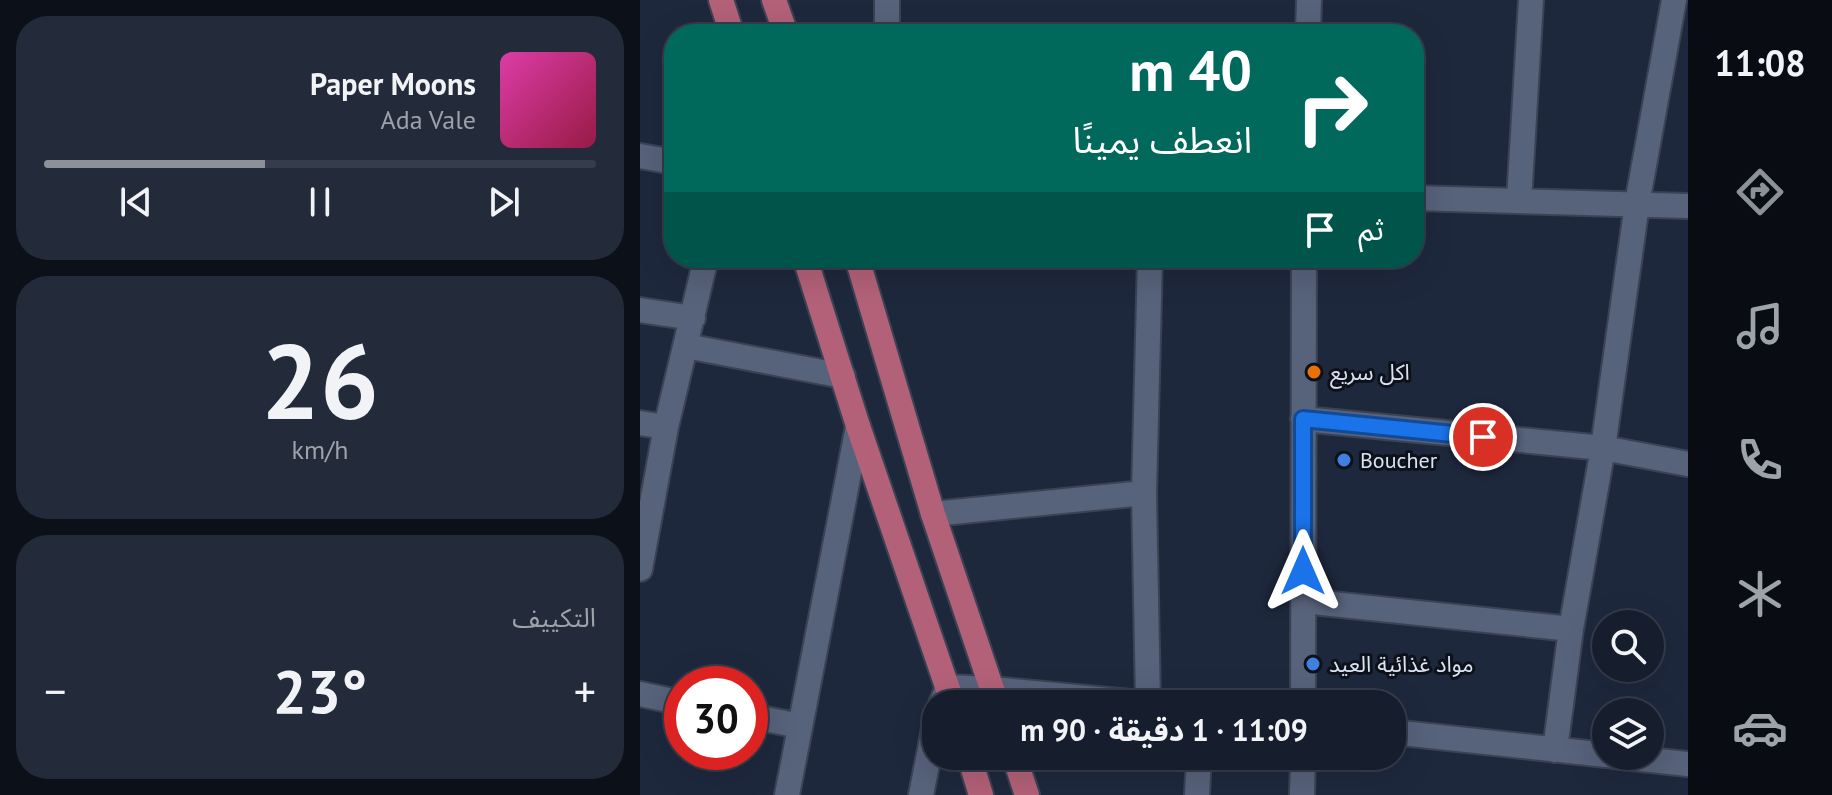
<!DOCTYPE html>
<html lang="ar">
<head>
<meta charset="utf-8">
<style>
	:root { --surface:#161e2e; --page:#232b3a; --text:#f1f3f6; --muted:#9ea2aa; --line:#353c4a; --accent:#8c9099 }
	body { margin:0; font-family:"PT Sans","Noto Sans Arabic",sans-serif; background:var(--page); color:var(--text); direction:rtl; height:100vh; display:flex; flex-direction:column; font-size:30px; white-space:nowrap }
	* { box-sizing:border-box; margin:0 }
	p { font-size:26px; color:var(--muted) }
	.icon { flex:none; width:44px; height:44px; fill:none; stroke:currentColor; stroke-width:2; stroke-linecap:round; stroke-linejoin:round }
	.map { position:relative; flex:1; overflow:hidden; direction:ltr }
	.sheet { display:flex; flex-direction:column; gap:16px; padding:16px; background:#0c1019; width:640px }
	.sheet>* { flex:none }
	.hud { position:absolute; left:24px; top:24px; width:760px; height:244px; border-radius:32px; box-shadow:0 8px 32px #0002,0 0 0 2px var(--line); direction:rtl; background:#00695c; color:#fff; overflow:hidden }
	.tools { position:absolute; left:952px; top:610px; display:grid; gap:16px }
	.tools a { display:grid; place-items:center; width:72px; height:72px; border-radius:50%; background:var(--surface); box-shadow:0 8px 32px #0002,0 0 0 2px var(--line); font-size:40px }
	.speed { position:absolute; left:24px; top:666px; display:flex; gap:16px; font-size:40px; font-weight:700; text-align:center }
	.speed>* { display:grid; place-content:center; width:104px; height:104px; border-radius:50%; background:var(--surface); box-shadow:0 8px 32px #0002,0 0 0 2px var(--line); line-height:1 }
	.speed .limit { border:12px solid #d22; background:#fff; color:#111 }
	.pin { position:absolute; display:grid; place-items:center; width:68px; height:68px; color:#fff; margin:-34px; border:4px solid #fff; border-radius:50%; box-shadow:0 2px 8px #0007 }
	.me { position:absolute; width:88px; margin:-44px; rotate:0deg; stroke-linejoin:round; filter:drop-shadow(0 0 6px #0008) }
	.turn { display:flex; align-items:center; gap:28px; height:168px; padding:0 40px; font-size:36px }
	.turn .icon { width:104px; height:104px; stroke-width:2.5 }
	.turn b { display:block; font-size:56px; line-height:68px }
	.then { display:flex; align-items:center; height:76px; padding:0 40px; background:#0003; gap:16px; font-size:30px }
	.big { font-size:60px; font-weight:700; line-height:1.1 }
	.sheet .widget { flex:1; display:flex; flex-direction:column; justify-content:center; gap:12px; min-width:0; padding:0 28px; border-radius:32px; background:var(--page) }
	.sheet .dial { align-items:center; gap:0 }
	.dial b { font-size:104px; line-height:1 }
	.song { display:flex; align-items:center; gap:24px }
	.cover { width:96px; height:96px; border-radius:12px; background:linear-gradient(135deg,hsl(320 70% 55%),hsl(340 70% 35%)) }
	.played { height:8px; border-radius:4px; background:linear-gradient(90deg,var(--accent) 40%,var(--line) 40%) }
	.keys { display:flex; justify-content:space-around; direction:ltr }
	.heat { display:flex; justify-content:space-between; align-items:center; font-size:44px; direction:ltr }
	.trip { position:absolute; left:282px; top:690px; width:484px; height:80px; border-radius:32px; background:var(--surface); box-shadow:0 8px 32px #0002,0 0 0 2px var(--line); font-weight:700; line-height:80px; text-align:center; direction:rtl }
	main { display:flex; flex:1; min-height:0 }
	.tab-bar { display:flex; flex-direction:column; width:144px; justify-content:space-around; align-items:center; background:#090c12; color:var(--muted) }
	.tab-bar .icon { width:56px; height:56px }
	.tab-bar .on { color:var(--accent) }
	.tab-bar b { font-size:36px; color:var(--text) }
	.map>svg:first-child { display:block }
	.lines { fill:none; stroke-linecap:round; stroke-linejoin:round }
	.minor-casing { stroke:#3b4254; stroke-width:28 }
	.major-casing { stroke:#3b4254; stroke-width:28 }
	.minor { stroke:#57627b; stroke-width:24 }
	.major { stroke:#b26178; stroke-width:24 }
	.route-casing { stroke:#114b97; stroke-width:20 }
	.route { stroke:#1a73e8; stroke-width:14 }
	.food-dot { fill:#e8710a; stroke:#0c111a; stroke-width:3 }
	.shop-dot { fill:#3f7fe0; stroke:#0c111a; stroke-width:3 }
	.labels { text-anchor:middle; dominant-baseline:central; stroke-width:6; stroke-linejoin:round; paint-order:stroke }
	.poi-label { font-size:22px; fill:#dbe2f1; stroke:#0c111a; text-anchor:start }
</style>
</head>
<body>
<main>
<nav class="tab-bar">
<b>11:08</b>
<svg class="icon on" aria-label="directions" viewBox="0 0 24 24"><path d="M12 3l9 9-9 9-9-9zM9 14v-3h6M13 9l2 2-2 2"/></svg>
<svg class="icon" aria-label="music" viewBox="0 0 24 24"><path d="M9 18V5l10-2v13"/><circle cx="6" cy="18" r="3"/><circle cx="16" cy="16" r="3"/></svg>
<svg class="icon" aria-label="phone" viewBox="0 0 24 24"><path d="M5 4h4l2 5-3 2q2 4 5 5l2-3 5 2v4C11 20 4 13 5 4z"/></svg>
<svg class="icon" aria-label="climate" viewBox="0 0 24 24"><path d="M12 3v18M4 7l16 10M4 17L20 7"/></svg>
<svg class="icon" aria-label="car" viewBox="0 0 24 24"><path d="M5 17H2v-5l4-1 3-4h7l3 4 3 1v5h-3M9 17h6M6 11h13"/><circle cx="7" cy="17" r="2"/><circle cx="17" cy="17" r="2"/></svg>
</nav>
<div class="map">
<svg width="1048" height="795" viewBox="0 0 1048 795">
	<rect width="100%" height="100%" fill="#1e283d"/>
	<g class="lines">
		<g class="minor-casing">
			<path id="minor" d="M247 0V34
				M668 34 669 0
				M0 156 34 162
				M774 198 1048 206
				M879 201 891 0
				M0 310 53 318
				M46 346 203 376
				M663 419 963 448 1048 464
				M0 423 26 427
				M293 514 504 493
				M0 569 26 427 66 258
				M663 601 931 629
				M0 694 42 703
				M508 703 504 493 510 258
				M301 704 308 687 352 689 512 704
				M663 704 664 258
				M110 716 160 726
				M752 732 966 755
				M915 750 931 629 963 448 997 204 1034 0
				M973 756 1048 764
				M147 795 218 426
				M281 795 296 719
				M557 795 559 756
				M662 795 663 756"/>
		</g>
		<g class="major-casing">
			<path id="major" d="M81 0 92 34
				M134 0 146 34
				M165 258 218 426 313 704
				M217 258 293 514 357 704
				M329 756 341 795
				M374 756 387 795"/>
		</g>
		<use href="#minor" class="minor"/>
		<use href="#major" class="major"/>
	</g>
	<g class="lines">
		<g class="route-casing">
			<path id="route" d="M663 571V419L843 437"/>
		</g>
		<use href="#route" class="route"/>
	</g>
	<circle class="food-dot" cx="674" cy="372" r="8"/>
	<g class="shop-dot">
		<circle cx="704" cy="460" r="8"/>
		<circle cx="673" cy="664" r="8"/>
	</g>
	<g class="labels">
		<g class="poi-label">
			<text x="690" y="372">اكل سريع</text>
			<text x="720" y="460">Boucher</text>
			<text x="689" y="664">مواد غذائية العيد</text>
		</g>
	</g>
</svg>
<div class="tools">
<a><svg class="icon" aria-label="search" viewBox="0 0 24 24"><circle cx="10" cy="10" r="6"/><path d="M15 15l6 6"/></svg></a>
<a><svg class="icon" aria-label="layers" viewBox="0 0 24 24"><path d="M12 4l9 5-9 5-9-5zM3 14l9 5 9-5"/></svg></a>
</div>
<div class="speed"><div class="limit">30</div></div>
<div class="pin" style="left:843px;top:437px;background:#d93025"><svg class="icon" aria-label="arrive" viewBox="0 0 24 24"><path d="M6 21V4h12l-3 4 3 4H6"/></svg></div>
<svg class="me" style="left:663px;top:571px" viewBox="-20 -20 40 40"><path d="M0-17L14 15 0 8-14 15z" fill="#1a73e8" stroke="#fff" stroke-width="4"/></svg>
<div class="trip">11:09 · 1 دقيقة · 90 m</div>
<div class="hud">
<div class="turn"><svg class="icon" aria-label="right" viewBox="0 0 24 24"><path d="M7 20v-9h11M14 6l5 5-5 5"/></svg><div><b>40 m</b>انعطف يمينًا</div></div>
<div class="then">ثم<svg class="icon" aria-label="arrive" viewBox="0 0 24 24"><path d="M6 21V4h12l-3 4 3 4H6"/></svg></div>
</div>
</div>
<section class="sheet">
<div class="widget">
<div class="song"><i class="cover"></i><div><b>Paper Moons</b><p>Ada Vale</p></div></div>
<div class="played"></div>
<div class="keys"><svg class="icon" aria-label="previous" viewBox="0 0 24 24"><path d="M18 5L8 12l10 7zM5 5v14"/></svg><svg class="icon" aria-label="pause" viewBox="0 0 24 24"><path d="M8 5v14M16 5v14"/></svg><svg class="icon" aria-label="next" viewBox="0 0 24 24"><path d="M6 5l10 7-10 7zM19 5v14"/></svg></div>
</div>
<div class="widget dial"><b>26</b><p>km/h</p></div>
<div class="widget"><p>التكييف</p>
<div class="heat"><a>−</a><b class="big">23°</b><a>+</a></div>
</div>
</section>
</main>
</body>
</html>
